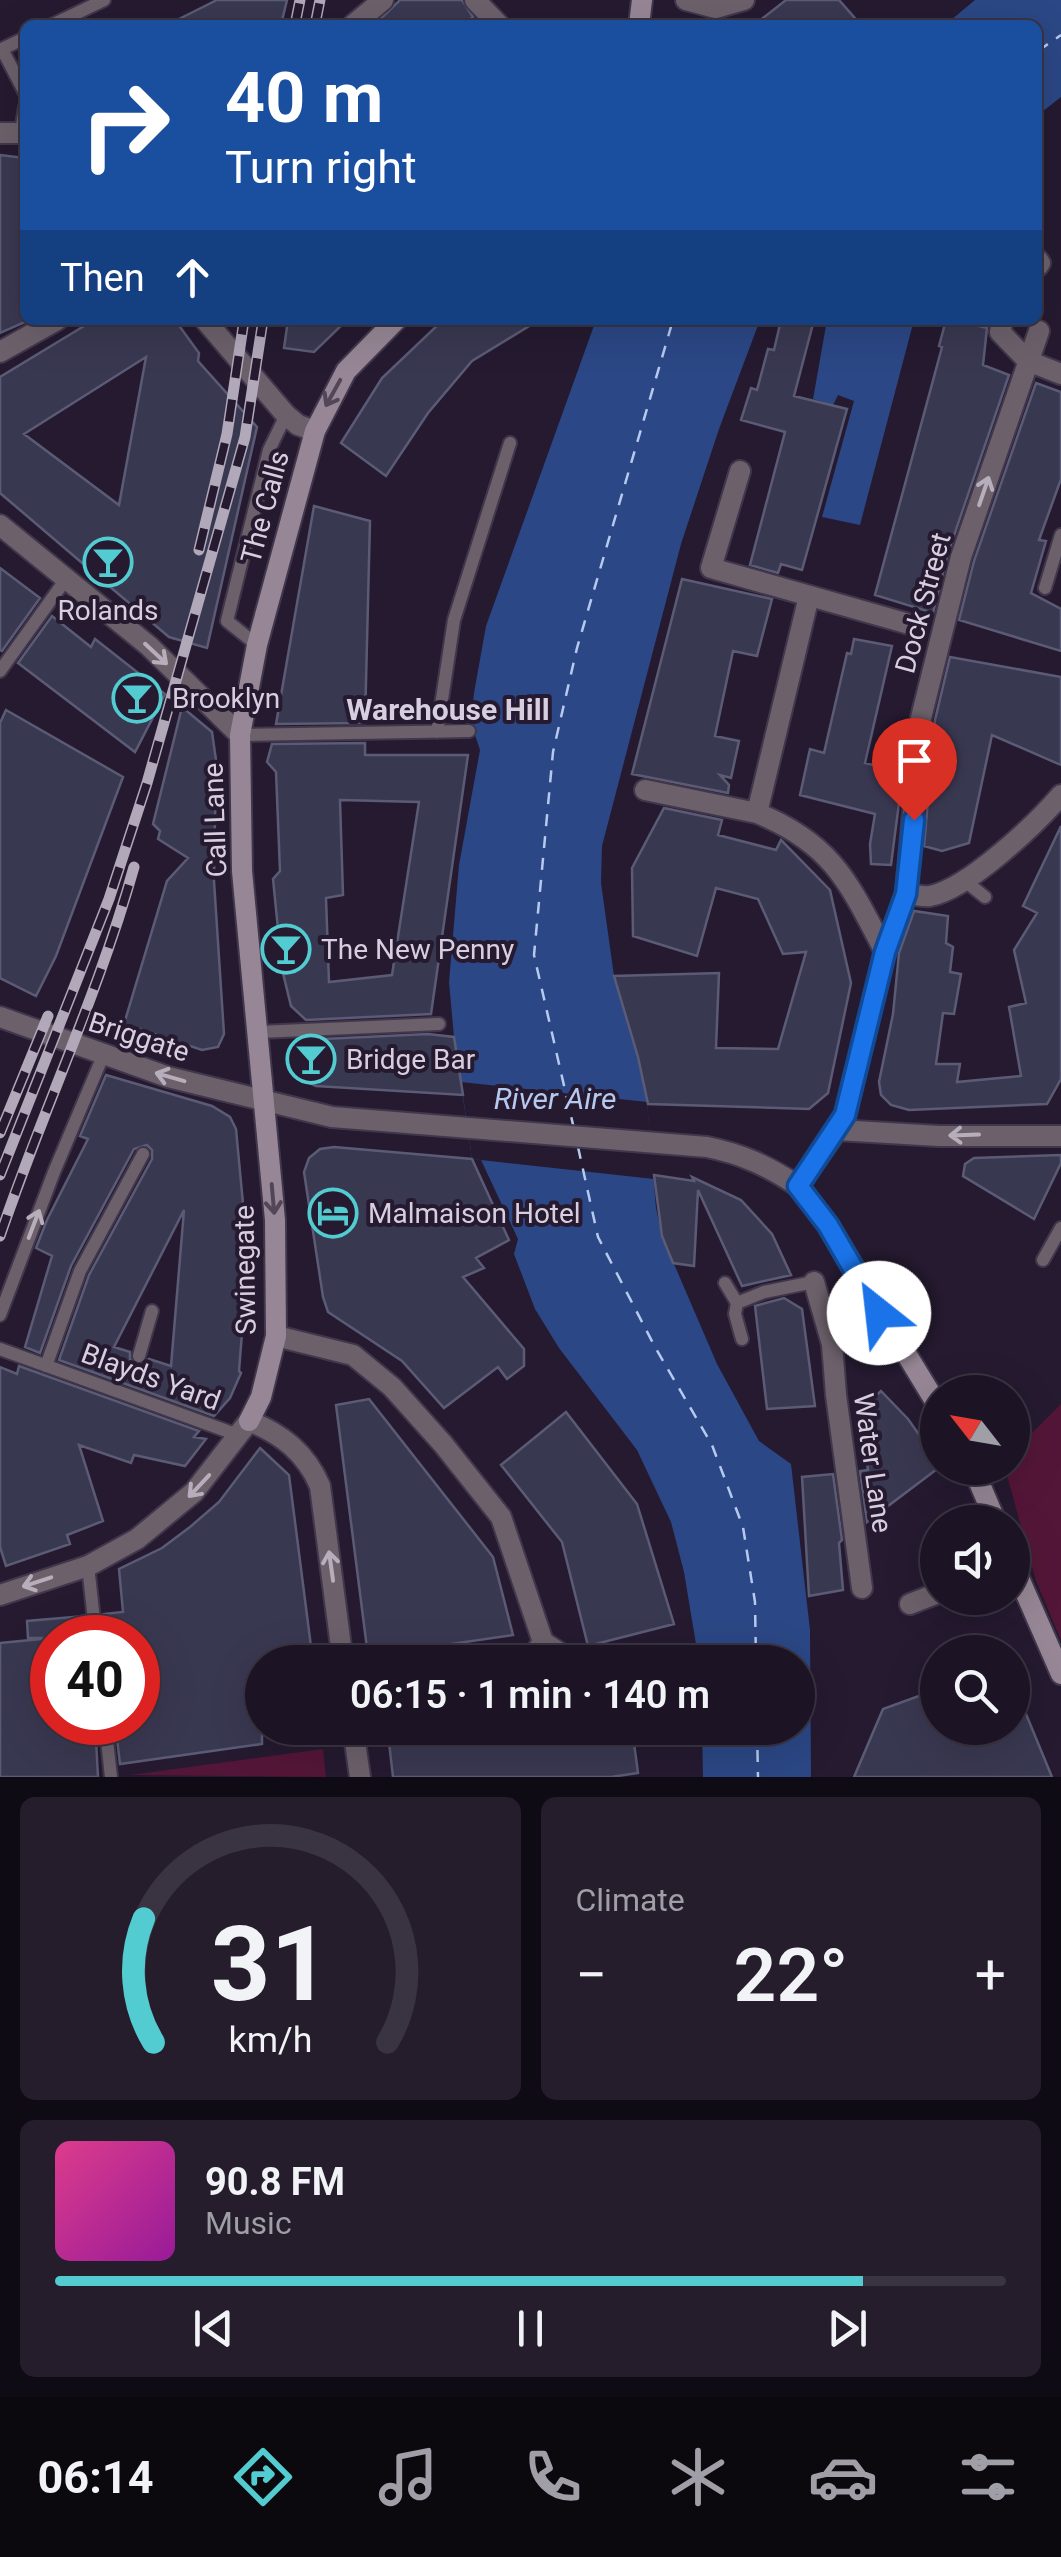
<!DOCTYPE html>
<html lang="en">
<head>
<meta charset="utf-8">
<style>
	:root { --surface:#1c1424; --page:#251d2c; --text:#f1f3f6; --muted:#a09ea6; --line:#3a3341; --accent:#52ccd0 }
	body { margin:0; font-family:Roboto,sans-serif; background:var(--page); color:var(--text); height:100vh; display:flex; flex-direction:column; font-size:38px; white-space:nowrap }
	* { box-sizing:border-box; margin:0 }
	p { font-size:32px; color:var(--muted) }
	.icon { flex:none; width:55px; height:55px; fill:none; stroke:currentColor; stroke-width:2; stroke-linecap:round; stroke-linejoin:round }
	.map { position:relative; height:1777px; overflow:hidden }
	.details { display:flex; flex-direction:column; gap:20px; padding:20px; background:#0f0b14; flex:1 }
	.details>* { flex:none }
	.guide { position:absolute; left:20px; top:20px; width:1022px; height:305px; border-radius:15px; box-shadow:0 10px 40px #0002,0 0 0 2px var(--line); background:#1a4fa0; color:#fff; overflow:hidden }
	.needle { width:65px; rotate:301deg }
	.controls { position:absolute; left:920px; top:1375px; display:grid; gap:20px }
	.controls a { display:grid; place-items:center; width:110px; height:110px; border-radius:50%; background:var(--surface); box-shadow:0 10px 40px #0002,0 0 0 2px var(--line); font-size:50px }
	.speed { position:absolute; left:30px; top:1615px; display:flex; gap:20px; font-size:50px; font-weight:700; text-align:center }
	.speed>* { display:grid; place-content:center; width:130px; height:130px; border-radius:50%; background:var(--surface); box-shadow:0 10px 40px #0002,0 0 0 2px var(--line); line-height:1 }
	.speed .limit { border:15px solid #d22; background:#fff; color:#111 }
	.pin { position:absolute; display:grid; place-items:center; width:85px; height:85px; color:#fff; margin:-102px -42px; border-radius:50% 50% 50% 0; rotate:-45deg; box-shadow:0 0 10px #0007 }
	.pin .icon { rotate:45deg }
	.me { position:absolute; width:110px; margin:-55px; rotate:331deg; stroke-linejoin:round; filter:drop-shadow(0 0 8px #0008) }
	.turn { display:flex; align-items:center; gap:35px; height:210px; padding:0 40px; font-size:45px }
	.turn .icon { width:130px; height:130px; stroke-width:2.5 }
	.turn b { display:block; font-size:70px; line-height:85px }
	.then { display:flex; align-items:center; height:95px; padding:0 40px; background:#0003; gap:20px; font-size:38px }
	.big { font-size:75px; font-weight:600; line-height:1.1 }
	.details .tile { flex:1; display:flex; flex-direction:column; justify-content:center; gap:15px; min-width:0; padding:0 35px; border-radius:15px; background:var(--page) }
	.details .dial { align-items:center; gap:0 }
	.dial svg { height:260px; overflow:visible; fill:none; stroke:var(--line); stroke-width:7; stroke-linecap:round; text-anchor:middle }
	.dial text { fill:var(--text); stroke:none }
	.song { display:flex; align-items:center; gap:30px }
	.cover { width:120px; height:120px; border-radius:15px; background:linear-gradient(135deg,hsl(330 70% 55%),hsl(300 70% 35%)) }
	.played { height:10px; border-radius:5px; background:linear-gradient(90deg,var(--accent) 85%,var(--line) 85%) }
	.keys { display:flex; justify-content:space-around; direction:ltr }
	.heat { display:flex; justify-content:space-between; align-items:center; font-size:55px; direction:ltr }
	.details .tiles { flex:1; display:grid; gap:20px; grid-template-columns:1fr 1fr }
	.tile:last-child { grid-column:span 2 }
	.trip { position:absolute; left:245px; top:1645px; width:570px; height:100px; border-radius:50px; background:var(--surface); box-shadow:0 10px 40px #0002,0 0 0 2px var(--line); font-weight:600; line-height:100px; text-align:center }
	.menu { display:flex; height:160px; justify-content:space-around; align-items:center; background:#0b080e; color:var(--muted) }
	.menu .icon { width:70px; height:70px }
	.menu .on { color:var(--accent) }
	.menu b { font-size:45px; color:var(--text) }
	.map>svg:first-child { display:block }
	.green { fill:#541638 }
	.water { fill:#2b4785 }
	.pier { fill:#251a30 }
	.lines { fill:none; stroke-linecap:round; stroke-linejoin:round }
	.ferry { stroke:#b6c9ee; stroke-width:2.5; stroke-dasharray:12 10; stroke-linecap:butt }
	.building { fill:#393851; stroke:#5b5b76; stroke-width:2.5; fill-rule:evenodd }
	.lane-casing { stroke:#41374c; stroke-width:16 }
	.street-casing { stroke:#41374c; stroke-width:24 }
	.secondary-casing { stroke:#41374c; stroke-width:24 }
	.lane { stroke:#6c616b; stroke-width:12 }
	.street { stroke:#6c616b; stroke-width:20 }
	.secondary { stroke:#978796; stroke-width:20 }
	.rail-casing { stroke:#b1a8ba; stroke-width:11 }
	.rail { stroke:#251a30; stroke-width:8; stroke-dasharray:22; stroke-linecap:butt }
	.oneway { stroke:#534659 }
	.oneway2 { stroke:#b7aebc }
	.route-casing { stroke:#114b97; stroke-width:25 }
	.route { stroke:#1a73e8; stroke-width:18 }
	.labels { text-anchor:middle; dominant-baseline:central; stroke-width:8; stroke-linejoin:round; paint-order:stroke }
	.street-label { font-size:28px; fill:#d7cfdf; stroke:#251a30 }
	.poi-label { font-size:28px; fill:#d7cfdf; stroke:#251a30; text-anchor:start }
	.neighbourhood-label { font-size:30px; font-weight:bold; fill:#d7cfdf; stroke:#251a30 }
	.water-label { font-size:30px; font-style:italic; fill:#b6c9ee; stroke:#251a30 }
</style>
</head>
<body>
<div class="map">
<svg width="1061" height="1777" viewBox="0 0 1061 1777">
	<rect width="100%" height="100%" fill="#251a30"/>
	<path class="green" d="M1061 1404V1640L1036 1581 1005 1468H1012L1013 1452Z
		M323 1749 326 1777 130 1775Z"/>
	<path class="water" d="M975 0H1061V97L1038 115V25H945Z
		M596 320H760L719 429 681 544 602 846 601 883 614 976 638 1057 647 1102 656 1208 662 1236 717 1364 759 1441 791 1464 810 1630 811 1777H703L702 1728H798V1662H699L684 1572 671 1522 637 1450 559 1348 535 1309 514 1254 518 1239 481 1160 472 1159 454 1037 449 982 459 865 480 750 471 723 474 693 486 626Z
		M827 320H914L860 525 822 517 854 401 838 395 833 405 813 399Z"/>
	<path class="pier" d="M461 1082 647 1102 654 1179 472 1159Z"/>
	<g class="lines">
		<path class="ferry" d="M1038 51 1061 35
			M574 1129 534 955 553 752 577 648 673 320
			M578 1147 598 1237 655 1347 712 1445 743 1527 755 1602 756 1662
			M757 1728 758 1777"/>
	</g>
	<path class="building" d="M217 0H287L281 25H167Z
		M400 0H462L473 17 462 25H374Z
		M786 0H839L861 25H754Z
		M0 155 25 158V322L0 333Z
		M94 320H175L199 353 198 361 257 427 207 648 169 637 0 493V377ZM146 357 119 505 24 434Z
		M288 320H347L314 352 284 348Z
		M443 320H539L472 361 428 413 386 476 341 443 382 378Z
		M781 320H814L794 396 847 409 802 570 781 564 778 573 750 565 785 432 741 420 751 388 757 390 768 349 774 350Z
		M946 320H976L975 325 987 328 983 365 1009 375 948 553 933 613 875 595 942 347 939 346Z
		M1036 383 1061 392V479L1039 540 1046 541 1031 593 1061 609V651L959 620 974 561Z
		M314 506 370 521 365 723 276 724Z
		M0 568 40 598 2 651 0 650Z
		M682 579 772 599 757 656 733 651 715 736 739 741 731 778 720 775 729 785 728 793 632 774Z
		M52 616 91 647 95 639 165 694 135 752 18 663Z
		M854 639 892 646 865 763 903 772 891 865 871 864 870 844 875 814 800 795 810 749 824 753 847 653 851 654Z
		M950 657 1061 677V765L992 735 969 843 942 851 924 846 935 720Z
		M182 707 212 732 216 760 214 881 224 1034 218 1047 202 1050 124 1024 167 881 188 858 158 839 160 831 153 824Z
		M6 710 123 777 56 956 36 996 0 978V723Z
		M365 743V755H468L431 1014 306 1020 291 1006 282 969 273 879 280 871 276 772 267 762 272 744ZM340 800 419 802 392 975 329 982 326 898 343 895Z
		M664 808 722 820 718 835 776 850 781 840 830 890 851 983 828 1093 809 1109 648 1104 638 1057 614 976 719 973 716 1048 778 1049 806 952 783 954 758 899 716 888 697 956 633 936 632 868Z
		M1061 826V1079L1047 1104 909 1110 891 1105 881 1095 879 1082 893 1014 899 953 914 911 948 916 946 943 953 947 950 972 961 974 954 1014 943 1013 936 1064H960L957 1082 1021 1076 1009 1007 1026 1003 1014 950 1037 913 1023 906Z
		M428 1034 454 1037 463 1095 316 1086 299 1078 292 1067V1050L302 1040Z
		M106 1075 212 1106 230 1117 236 1129 248 1257 239 1371 241 1373 230 1398 214 1416 59 1360 89 1275 152 1159V1150L147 1145 134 1149 71 1266 40 1353 25 1347 52 1256 36 1248 47 1220 88 1139 80 1136ZM184 1210 171 1366 149 1359 142 1365H135L130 1359V1352L114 1347Z
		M334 1147 472 1159 509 1240 476 1258 484 1268 463 1277 524 1349V1366L507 1379 498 1367 444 1408 402 1361 328 1312 323 1297 304 1172 309 1158 320 1149Z
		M1061 1155V1163L1034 1219 963 1176 965 1164 974 1158Z
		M654 1175 694 1181 692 1177 741 1200 772 1234 791 1275 742 1286 698 1190 694 1266 673 1263 662 1236Z
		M784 1298 802 1309 815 1406 767 1409 755 1306Z
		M19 1366 199 1431 194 1437 206 1439 185 1466 134 1455 131 1463 79 1445 103 1521 67 1535 70 1544 6 1566 0 1547V1367L17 1374Z
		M881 1391 908 1419 928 1447 937 1469 867 1522 860 1471 868 1470 860 1410Z
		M369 1399 493 1557 513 1635 368 1656 336 1405Z
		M566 1412 637 1504 674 1624 588 1646 562 1542 501 1465Z
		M260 1448 289 1475 313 1662H262V1744L120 1764 115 1722H138V1638H106L103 1614 123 1612 119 1569 162 1548 190 1527 219 1502Z
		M833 1474 842 1540 839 1543 843 1590 809 1596 802 1477Z
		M84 1616 86 1638H28L27 1621Z
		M52 1638V1722H95L98 1777H0V1643Z
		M1012 1680 1052 1777H854L883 1709 938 1689V1728H1012Z
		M435 1728H632L638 1773 611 1777H393L388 1734Z"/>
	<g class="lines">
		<g class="lane-casing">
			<path id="lane" d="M52 25 104 0
				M25 38 2 49 25 93
				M21 132 25 107
				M1045 588 1061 535
				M257 645 227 621 269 450 286 415
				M0 671 66 579
				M437 732 454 620 510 443
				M240 735 469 731
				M965 881 985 897
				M259 1032 439 1024
				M1043 1260 1061 1228
				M725 1283 737 1303
				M0 1315 54 1172 103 1056
				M742 1339 735 1314 737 1303 764 1292 814 1282
				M0 1349 238 1435
				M139 1356 152 1311
				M46 1366 80 1271 143 1154
				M88 1566 96 1638
				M105 1722 111 1777"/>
		</g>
		<g class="street-casing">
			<path id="street" d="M475 0 499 25
				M686 0 716 8 744 0
				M353 25 383 0
				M0 133H25
				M1038 260 1040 263 1038 266
				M205 320 286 415 298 425 315 431
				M1003 320 1000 332 1028 361 1061 374
				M1039 331 961 557 921 718 906 894 885 952 845 1115 837 1130 939 1136H1061
				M0 352 57 320
				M740 471 711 568 909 624
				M0 525 149 646 240 735
				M809 596 757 813C833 844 849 883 885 952
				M645 790 757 813
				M906 894C913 894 923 897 930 896 968 889 1036 824 1061 795
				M0 1017 168 1077 332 1117 707 1147C742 1154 768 1166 798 1186
				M814 1282 832 1344 836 1395 862 1588
				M276 1336 353 1355 392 1387 443 1444 501 1517 543 1642 529 1662
				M832 1344 851 1325 879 1313
				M0 1595 88 1566 137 1539 194 1492 249 1421C282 1434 306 1453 320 1486L343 1662
				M910 1604 938 1593
				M543 1642 563 1655
				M353 1728 360 1777"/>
		</g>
		<g class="secondary-casing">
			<path id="secondary" d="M639 25 642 0
				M837 1130 798 1186 828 1225 938 1406
				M249 1421 261 1397 276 1336 275 1220 242 871 240 735 257 645 315 431 346 371 396 320
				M973 1468 996 1522
				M1012 1562 1061 1674"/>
		</g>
		<use href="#lane" class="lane"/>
		<use href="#street" class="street"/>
		<use href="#secondary" class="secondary"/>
		<g class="rail-casing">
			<path id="rail" d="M295 25 300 0
				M315 25 320 0
				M199 550 227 434 244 320
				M0 1133 48 1016
				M0 1175 109 899 147 783 245 437 263 320
				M0 1236C42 1112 99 993 134 867"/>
		</g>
		<use href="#rail" class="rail"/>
	</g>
	<defs><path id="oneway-shaft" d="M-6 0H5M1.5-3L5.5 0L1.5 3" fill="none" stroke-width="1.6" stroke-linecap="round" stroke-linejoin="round" transform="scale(2.5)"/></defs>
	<g class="oneway">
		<use href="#oneway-shaft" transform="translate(333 393) rotate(119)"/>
		<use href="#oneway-shaft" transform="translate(273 1199) rotate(85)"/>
	</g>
	<g class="oneway2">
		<use href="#oneway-shaft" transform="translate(984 491) rotate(-71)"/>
		<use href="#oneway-shaft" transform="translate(156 654) rotate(43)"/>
		<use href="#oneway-shaft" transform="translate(170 1077) rotate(-164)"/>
		<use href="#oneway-shaft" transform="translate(964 1135) rotate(178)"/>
		<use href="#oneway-shaft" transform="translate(34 1224) rotate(-69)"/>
		<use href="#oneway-shaft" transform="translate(199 1486) rotate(133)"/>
		<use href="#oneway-shaft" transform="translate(331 1566) rotate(-98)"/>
		<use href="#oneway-shaft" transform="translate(37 1582) rotate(162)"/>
	</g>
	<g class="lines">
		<g class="route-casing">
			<path id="route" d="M879 1313 828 1225 798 1186 845 1115 885 952 906 894 914 820"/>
		</g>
		<use href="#route" class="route"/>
	</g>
	<defs>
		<g id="bar-ring" transform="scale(2.5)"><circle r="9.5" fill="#251a30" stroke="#52ccd0" stroke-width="1.5"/><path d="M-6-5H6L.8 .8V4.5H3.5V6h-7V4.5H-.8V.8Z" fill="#52ccd0"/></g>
		<g id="hotel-ring" transform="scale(2.5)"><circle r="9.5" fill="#251a30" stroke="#52ccd0" stroke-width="1.5"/><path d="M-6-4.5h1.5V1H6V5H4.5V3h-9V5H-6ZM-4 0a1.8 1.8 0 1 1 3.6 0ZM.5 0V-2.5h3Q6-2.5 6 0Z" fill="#52ccd0"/></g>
	</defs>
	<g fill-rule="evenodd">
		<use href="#bar-ring" x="108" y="562"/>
		<use href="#bar-ring" x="137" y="698"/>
		<use href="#bar-ring" x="286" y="949"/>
		<use href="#bar-ring" x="311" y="1059"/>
		<use href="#hotel-ring" x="333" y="1213"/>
	</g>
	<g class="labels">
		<g class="street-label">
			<text transform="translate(265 507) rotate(-75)">The Calls</text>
			<text transform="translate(923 603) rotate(-75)">Dock Street</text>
			<text transform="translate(215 820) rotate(-92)">Call Lane</text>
			<text transform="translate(139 1037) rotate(18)">Briggate</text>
			<text transform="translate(245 1270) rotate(-91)">Swinegate</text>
			<text transform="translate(151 1377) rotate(20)">Blayds Yard</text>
			<text transform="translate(873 1463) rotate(82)">Water Lane</text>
		</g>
		<g class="poi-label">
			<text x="108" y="610" text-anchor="middle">Rolands</text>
			<text x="172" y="698">Brooklyn</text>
			<text x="321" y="949">The New Penny</text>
			<text x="346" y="1059">Bridge Bar</text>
			<text x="368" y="1213">Malmaison Hotel</text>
		</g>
		<g class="neighbourhood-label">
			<text x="448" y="709">Warehouse Hill</text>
		</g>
		<g class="water-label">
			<text x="555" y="1098">River Aire</text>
		</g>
	</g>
</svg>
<div class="controls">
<a><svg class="needle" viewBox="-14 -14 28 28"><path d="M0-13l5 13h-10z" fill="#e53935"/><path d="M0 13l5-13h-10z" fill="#a09ea6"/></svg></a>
<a><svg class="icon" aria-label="sound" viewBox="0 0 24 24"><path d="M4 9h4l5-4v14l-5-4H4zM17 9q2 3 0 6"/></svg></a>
<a><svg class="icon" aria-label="search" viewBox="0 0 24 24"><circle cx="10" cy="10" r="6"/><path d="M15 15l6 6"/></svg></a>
</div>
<div class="speed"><div class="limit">40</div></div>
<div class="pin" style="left:914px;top:820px;background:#d93025"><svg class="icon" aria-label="arrive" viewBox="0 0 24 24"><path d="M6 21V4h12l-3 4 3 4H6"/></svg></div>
<svg class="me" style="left:879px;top:1313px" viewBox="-20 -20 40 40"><circle r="19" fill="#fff"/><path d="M0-13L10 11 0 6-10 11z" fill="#1a73e8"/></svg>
<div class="trip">06:15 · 1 min · 140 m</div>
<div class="guide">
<div class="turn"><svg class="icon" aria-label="right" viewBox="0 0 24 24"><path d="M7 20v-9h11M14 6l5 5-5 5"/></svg><div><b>40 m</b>Turn right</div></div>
<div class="then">Then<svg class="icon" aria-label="ahead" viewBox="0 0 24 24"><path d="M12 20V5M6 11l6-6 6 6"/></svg></div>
</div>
</div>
<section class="details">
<div class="tiles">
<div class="tile dial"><svg viewBox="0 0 100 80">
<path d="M14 69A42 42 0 1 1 86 69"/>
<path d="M14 69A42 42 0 0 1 11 31" stroke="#52ccd0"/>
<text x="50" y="56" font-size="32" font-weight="700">31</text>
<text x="50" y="72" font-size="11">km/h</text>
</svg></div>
<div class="tile"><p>Climate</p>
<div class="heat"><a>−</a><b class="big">22°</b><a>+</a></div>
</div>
<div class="tile">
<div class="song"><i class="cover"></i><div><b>90.8 FM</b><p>Music</p></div></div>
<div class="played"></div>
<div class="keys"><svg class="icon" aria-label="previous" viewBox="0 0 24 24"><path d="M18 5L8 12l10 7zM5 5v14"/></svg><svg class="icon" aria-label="pause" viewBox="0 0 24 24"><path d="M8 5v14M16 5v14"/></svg><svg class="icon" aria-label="next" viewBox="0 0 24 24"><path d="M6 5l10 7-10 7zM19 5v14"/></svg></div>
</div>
</div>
</section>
<nav class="menu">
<b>06:14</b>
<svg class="icon on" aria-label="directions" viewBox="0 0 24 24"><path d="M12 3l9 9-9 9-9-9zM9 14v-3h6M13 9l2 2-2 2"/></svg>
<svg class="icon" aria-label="music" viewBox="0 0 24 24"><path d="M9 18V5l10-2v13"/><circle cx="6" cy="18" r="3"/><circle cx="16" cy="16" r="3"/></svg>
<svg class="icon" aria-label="phone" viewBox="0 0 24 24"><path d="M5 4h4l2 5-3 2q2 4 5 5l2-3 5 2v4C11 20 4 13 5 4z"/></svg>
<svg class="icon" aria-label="climate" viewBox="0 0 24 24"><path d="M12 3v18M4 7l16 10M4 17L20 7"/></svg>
<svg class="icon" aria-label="car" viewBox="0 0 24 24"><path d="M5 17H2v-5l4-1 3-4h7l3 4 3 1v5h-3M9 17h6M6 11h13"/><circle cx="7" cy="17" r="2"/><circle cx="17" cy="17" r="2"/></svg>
<svg class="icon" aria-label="filters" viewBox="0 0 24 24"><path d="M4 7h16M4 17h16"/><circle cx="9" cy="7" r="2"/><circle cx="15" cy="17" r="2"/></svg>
</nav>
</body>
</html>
